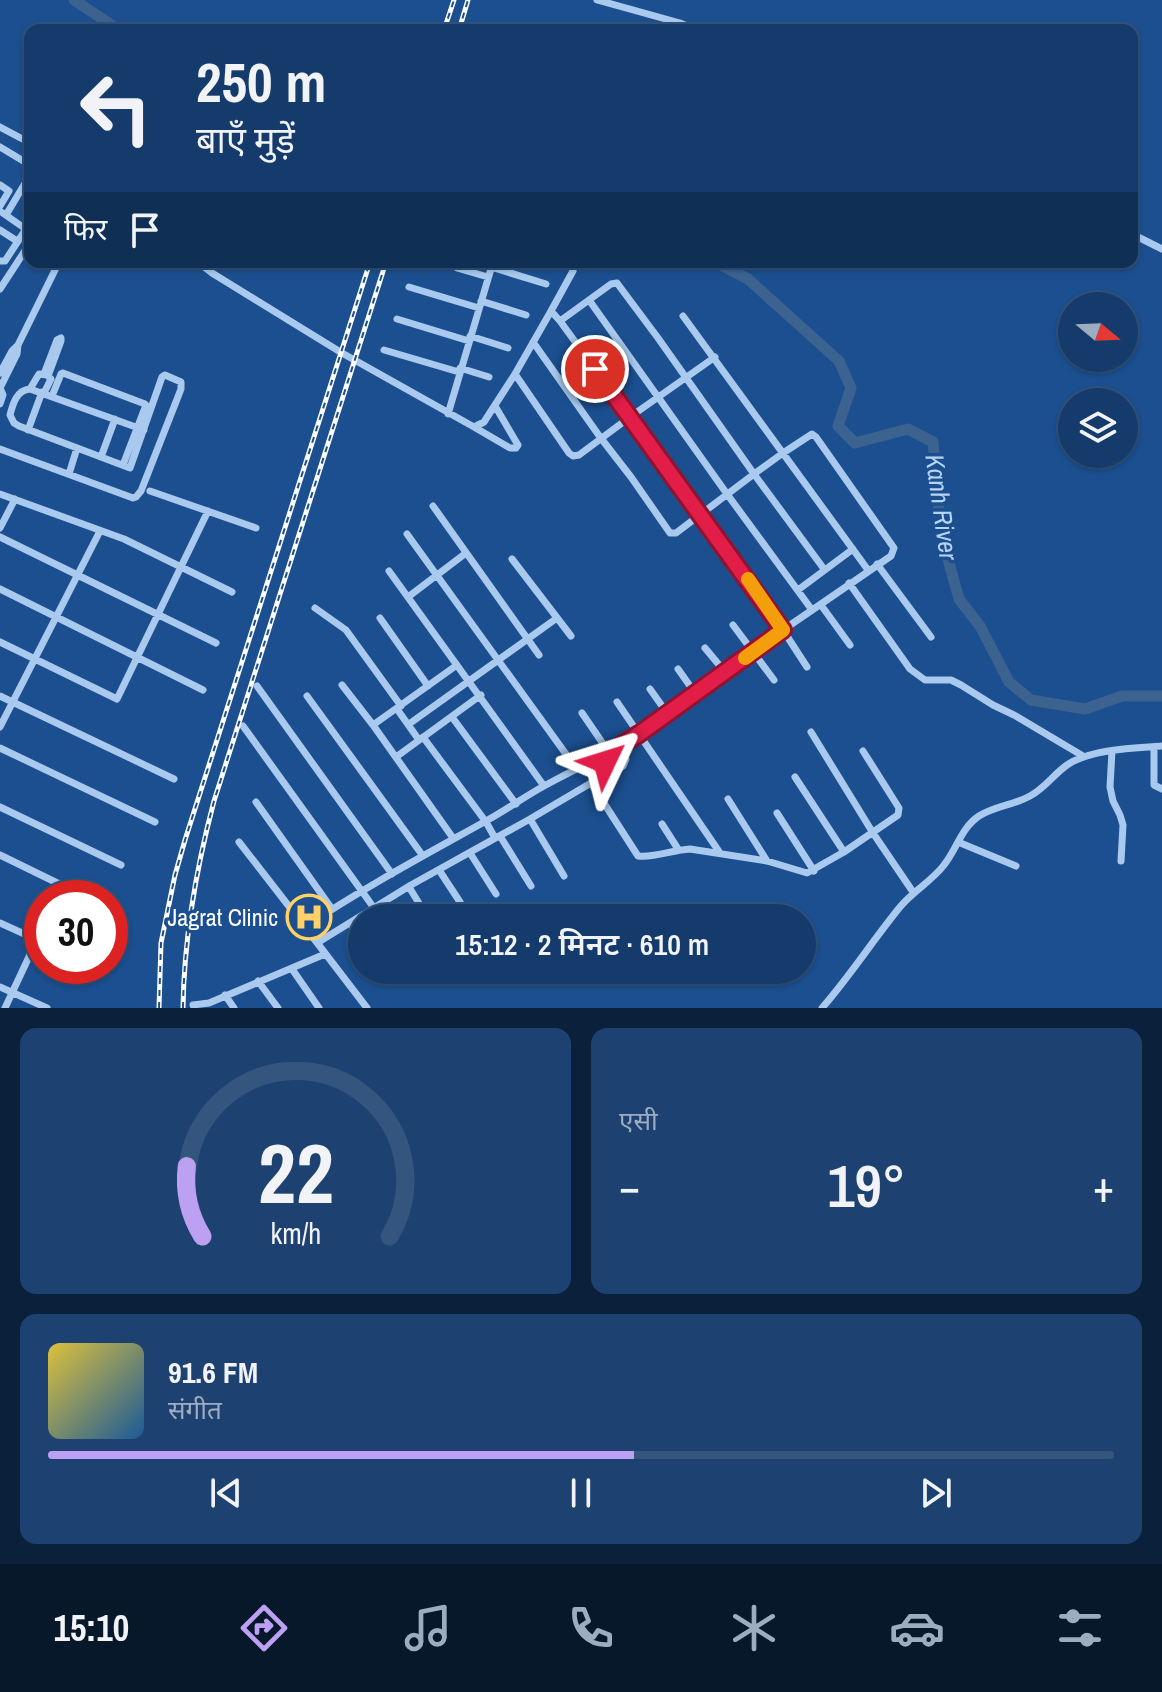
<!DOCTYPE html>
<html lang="hi">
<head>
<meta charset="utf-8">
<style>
	:root { --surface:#143b6b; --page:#1d4271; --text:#f1f3f6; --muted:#9dadc1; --line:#33557e; --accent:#bca0f2 }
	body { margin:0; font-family:"Archivo Narrow","Noto Sans Devanagari",sans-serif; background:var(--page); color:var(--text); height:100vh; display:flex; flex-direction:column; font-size:30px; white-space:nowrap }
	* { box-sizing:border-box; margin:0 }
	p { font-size:26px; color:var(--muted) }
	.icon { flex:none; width:44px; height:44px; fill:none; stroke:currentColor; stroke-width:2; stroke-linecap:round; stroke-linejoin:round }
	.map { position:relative; height:1008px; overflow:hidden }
	.side { display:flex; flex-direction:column; gap:20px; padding:20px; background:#0b203b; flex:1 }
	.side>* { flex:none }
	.hud { position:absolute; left:24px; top:24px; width:1114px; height:244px; border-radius:16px; box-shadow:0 2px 6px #0004,0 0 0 2px var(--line); background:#143b6b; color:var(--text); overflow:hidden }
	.needle { width:52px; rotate:109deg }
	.controls { position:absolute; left:1058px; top:292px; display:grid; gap:16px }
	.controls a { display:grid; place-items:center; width:80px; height:80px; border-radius:50%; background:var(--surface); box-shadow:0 2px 6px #0004,0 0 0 2px var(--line); font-size:40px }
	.speed { position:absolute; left:24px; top:880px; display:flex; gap:16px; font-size:40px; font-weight:700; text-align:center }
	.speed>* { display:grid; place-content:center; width:104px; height:104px; border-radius:50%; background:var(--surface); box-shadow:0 2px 6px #0004,0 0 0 2px var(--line); line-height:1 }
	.speed .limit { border:12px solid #d22; background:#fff; color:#111 }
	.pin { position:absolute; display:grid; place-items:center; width:68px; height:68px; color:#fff; margin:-34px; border:4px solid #fff; border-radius:50%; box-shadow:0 2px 8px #0007 }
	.me { position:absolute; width:88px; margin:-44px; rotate:49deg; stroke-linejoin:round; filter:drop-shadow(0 0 6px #0008) }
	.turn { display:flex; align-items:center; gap:28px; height:168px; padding:0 40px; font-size:36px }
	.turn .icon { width:104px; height:104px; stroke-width:2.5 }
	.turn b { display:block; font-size:56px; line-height:68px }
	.then { display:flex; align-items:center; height:76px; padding:0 40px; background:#0003; gap:16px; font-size:30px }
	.big { font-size:60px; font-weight:600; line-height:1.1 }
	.side .tile { flex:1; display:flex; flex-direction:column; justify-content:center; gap:12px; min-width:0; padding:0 28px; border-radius:16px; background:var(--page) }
	.side .dial { align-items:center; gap:0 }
	.dial svg { height:208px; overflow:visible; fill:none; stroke:var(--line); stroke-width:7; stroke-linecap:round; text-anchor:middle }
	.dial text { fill:var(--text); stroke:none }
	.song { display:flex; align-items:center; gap:24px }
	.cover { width:96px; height:96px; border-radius:12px; background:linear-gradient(135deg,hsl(50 70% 55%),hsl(210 70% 35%)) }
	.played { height:8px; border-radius:4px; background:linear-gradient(90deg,var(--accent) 55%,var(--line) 55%) }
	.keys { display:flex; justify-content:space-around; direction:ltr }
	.heat { display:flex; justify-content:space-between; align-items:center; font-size:44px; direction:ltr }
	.side .tiles { flex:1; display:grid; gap:20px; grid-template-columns:1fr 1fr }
	.tile:last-child { grid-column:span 2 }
	.trip { position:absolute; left:348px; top:904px; width:468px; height:80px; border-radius:40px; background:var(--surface); box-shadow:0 2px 6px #0004,0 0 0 2px var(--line); font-weight:600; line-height:80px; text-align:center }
	.tabs { display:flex; height:128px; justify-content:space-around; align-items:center; background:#08182b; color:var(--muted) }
	.tabs .icon { width:56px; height:56px }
	.tabs .selected { color:var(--accent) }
	.tabs b { font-size:36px; color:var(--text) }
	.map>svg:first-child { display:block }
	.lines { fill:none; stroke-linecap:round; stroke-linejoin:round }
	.river { stroke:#3c6290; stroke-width:11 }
	.minor { stroke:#a9c9ee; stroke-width:7 }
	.rail-casing { stroke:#fff; stroke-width:5 }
	.rail { stroke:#1b4f8f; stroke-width:2; stroke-dasharray:6; stroke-linecap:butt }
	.route-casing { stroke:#92132f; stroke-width:20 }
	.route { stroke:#e11d48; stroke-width:14 }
	.slow { stroke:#f59e0b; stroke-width:14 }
	.labels { text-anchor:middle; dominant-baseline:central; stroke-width:7; stroke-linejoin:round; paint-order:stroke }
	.poi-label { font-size:24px; fill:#fff; stroke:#1b4f8f; text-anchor:end }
	.water-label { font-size:26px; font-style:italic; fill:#b5d3f5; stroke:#1b4f8f }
</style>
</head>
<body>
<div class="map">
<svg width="1162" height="1008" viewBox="0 0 1162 1008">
	<rect width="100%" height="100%" fill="#1b4f8f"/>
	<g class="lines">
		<path class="river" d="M74 0 119 30
			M715 262 748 279 839 361 851 388 838 426 855 443 908 429 933 442 941 534 959 599 980 626 1009 682 1031 700 1085 709 1122 696H1162"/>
		<path class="minor" d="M597 0 680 23 696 30
			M0 127 30 143
			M0 147 30 165
			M0 185 9 191 0 206
			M0 211 30 232
			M6 215 30 175
			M0 230 17 241
			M1132 234 1162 249
			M0 261H5L26 229
			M198 262 212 273 342 353 474 427 484 422 515 374
			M491 267 546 284
			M457 268 488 277
			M409 287 479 308
			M0 289 30 243
			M589 300 727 494 812 610
			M481 301 526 315
			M551 311 573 271
			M683 316 868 570
			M397 319 469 341
			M560 321 630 417 715 357
			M470 336 508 348
			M533 342 600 437 631 477 670 533H676L754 474 658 338 617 283 611 284 560 321 551 311 515 374 569 453 573 456 579 455 630 417C681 488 733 558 783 630L617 748
			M384 350 459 372
			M460 368 489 377
			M0 373 12 351 18 345
			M44 374 57 340 61 338V341L48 376
			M30 389 39 374 47 375 51 379 44 393
			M52 396 61 374 63 373 145 404
			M0 404 3 395 0 388 17 354 18 345 59 262
			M448 414 493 262
			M474 427 510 448H516L518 445 495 406
			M28 430 42 392
			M0 449 133 498 136 497 141 491 181 389V382L165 375 162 377 130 468 19 426 14 423 10 415C13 403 17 390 30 389L144 430
			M101 457 115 419
			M123 465 146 405
			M69 474 77 448
			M150 491 256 528
			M0 494 124 539 232 592
			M433 506 539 655
			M0 528 15 499
			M407 534 576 768
			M0 537 216 643
			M512 559 571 636
			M877 564 931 637
			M389 571 544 786
			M849 583 910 669 925 680H951L961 685 993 705 1014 715 1083 756
			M0 589 203 690
			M798 590 853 549
			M408 597 466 553
			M821 605 850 645
			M315 608 346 630 401 706
			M380 618 428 686
			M733 625 774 680
			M0 642 117 699 208 511
			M705 648 725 672
			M807 667 783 630 891 556 894 548 816 437 812 434 783 453 754 474 824 569
			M678 669 695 693
			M342 685 373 725 453 838
			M257 686 392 874
			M650 689 667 713
			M0 696 174 779
			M307 696 423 856
			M617 702 720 853
			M397 709 419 740
			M582 713 608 751 604 759 608 767 617 770 623 766 626 759 624 752 617 748 608 751
			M452 717 516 804
			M409 724 557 618
			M373 725 457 665
			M243 726 374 908
			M0 727 100 531
			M811 732 873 833 913 892
			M423 737 486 822 495 838
			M1154 747V785L1162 789
			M0 748 155 822
			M1112 751 1110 787 1113 801 1120 815 1123 825 1121 861
			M396 757 481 695
			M795 777 844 852
			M591 783 638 856C655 858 672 850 690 849L767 861 807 873 844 852 898 815 899 808 863 751
			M728 799 767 861
			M256 802 332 909
			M0 807 121 865
			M777 813 814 871
			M530 819 564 876
			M662 824 678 849
			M500 836 531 886
			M239 842 305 927
			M958 842 1016 866
			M470 853 496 894
			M0 855 88 898
			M439 870 460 902
			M409 887 428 918
			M380 904 388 918
			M0 923 42 942
			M350 923 362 942
			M317 943 411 885 530 819 613 770
			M292 969 319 1008
			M258 981 278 1008
			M0 987 47 1008
			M225 995 234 1008
			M193 1005 209 1003 325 954
			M5 1008 42 929
			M367 1008 305 927C363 888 425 855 486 821 506 810 524 797 544 786 564 775 584 765 605 756
			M822 1008C850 976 873 940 900 907 913 891 932 881 944 865 957 849 961 828 979 816 995 806 1014 805 1030 796 1045 788 1054 774 1067 765 1090 749 1135 748 1162 746"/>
		<g class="rail-casing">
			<path id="rail" d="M444 30 454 0
				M459 30 468 0
				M159 1008 161 943 175 875 185 840 370 262
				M183 1008C184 937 196 869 214 801L386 262"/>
		</g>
		<use href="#rail" class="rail"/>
	</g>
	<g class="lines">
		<g class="route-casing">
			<path id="route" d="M595 369 783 630 639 734 617 748 608 751 605 756V762"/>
		</g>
		<use href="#route" class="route"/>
		<path class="slow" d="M745 658 783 630 748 579"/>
	</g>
	<defs>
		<g id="hospital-ring" transform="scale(2.3)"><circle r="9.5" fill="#1b4f8f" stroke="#ffd166" stroke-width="1.5"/><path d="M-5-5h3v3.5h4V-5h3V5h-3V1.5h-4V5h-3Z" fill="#ffd166"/></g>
	</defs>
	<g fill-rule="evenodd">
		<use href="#hospital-ring" x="309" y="917"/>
	</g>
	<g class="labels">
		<g class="poi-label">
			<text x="278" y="917">Jagrat Clinic</text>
		</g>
		<g class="water-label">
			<text transform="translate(942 507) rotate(82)">Kanh River</text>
		</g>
	</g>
</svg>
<div class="controls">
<a><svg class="needle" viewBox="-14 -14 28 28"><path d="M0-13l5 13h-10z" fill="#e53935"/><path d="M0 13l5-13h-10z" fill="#9dadc1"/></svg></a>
<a><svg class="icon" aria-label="layers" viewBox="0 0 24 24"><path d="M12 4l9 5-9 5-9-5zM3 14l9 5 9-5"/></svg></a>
</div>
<div class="speed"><div class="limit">30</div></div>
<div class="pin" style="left:595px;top:369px;background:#d93025"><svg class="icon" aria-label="arrive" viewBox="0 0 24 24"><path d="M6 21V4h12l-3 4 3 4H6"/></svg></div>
<svg class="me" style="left:605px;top:762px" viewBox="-20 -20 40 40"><path d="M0-17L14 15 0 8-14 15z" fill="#e11d48" stroke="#fff" stroke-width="4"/></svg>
<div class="trip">15:12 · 2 मिनट · 610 m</div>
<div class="hud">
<div class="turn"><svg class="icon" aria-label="left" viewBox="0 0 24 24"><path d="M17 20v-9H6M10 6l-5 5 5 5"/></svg><div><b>250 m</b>बाएँ मुड़ें</div></div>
<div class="then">फिर<svg class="icon" aria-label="arrive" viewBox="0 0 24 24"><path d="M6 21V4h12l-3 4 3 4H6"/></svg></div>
</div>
</div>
<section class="side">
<div class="tiles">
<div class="tile dial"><svg viewBox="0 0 100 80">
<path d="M14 69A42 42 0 1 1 86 69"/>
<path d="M14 69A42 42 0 0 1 8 42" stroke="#bca0f2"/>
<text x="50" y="56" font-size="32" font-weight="700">22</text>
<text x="50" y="72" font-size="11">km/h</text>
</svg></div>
<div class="tile"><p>एसी</p>
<div class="heat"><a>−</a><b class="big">19°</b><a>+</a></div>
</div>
<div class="tile">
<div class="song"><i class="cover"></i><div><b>91.6 FM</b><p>संगीत</p></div></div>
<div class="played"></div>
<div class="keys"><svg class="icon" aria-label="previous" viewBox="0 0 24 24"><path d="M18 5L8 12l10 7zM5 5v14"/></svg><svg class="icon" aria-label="pause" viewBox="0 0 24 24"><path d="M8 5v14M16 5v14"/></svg><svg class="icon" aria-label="next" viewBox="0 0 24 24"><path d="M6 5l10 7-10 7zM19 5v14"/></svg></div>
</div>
</div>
</section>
<nav class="tabs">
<b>15:10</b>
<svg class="icon selected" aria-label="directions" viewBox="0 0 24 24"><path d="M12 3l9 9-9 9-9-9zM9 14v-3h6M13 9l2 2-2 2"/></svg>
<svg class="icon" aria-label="music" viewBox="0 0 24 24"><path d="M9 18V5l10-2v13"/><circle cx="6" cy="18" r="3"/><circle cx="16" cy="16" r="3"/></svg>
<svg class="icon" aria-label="phone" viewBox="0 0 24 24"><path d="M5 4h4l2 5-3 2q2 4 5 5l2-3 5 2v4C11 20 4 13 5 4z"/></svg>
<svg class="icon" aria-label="climate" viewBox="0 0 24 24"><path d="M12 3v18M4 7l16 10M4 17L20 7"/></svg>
<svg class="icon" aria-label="car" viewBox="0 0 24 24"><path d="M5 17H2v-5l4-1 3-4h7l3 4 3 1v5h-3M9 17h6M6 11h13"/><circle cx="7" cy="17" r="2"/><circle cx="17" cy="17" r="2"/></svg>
<svg class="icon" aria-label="filters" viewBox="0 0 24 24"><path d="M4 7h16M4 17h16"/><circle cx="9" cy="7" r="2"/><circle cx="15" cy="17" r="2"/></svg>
</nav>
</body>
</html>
